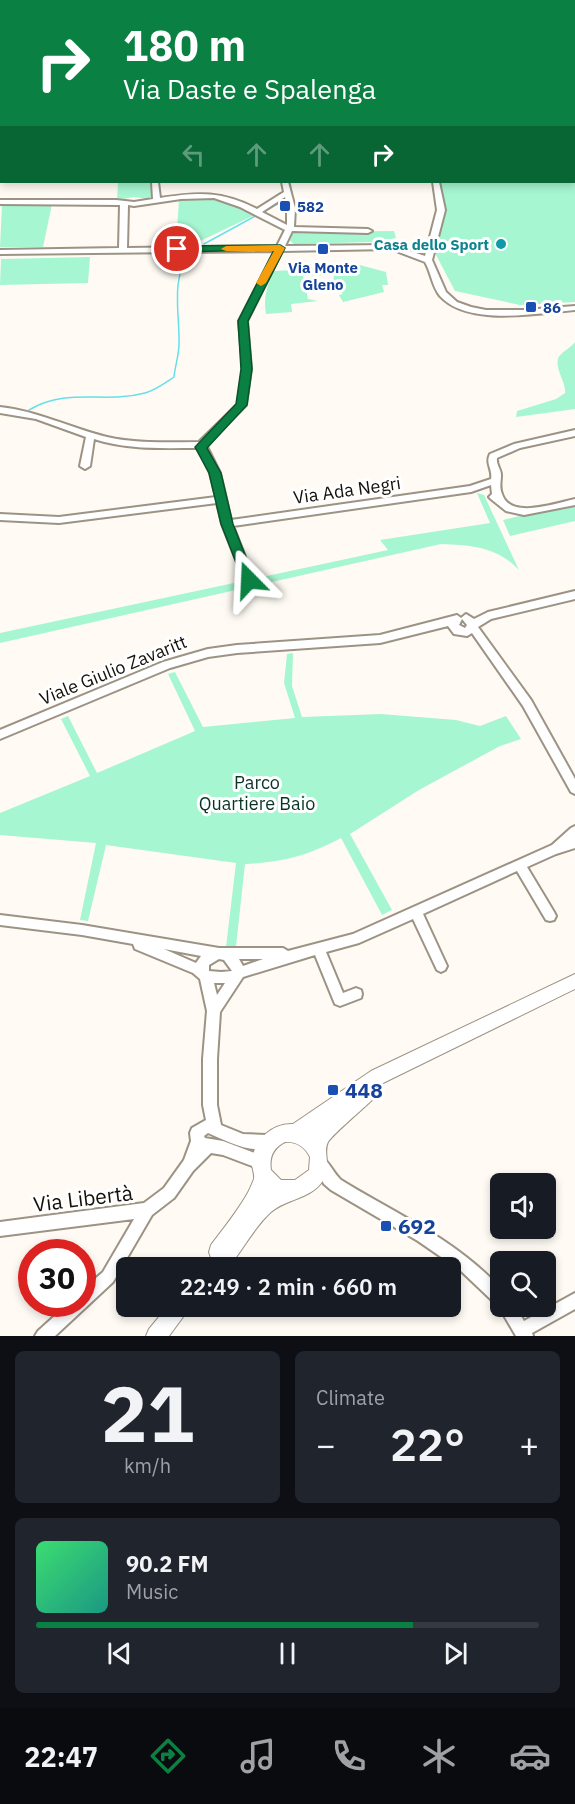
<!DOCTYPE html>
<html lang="en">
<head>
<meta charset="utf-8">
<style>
	:root { --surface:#171b24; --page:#20242c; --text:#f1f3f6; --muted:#9ea1a6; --line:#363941; --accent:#0b8043 }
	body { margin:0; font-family:"IBM Plex Sans",sans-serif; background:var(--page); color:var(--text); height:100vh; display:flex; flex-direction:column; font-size:22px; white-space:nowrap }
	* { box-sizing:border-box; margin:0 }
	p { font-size:20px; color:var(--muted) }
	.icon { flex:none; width:33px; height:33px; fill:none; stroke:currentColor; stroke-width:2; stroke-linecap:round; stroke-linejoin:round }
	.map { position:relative; height:1336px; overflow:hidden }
	.sheet { display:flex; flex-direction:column; gap:15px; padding:15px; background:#0d0f14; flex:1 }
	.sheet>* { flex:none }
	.top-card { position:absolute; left:0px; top:0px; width:576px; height:183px; box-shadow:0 3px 9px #0003; background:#0b8043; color:#fff; overflow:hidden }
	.tools { position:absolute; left:490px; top:1173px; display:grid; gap:12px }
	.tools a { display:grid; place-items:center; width:66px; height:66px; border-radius:9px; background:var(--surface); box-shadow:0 3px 9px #0003; font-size:30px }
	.speed { position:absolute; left:18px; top:1239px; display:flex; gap:12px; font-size:30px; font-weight:700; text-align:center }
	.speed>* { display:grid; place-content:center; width:78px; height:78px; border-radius:50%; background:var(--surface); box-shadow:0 3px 9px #0003; line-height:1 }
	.speed .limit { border:9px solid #d22; background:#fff; color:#111 }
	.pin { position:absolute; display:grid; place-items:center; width:51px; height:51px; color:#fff; margin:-26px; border:3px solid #fff; border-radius:50%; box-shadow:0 2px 6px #0007 }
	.me { position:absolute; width:66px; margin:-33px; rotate:339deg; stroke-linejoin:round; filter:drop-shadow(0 0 4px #0008) }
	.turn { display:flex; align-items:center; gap:21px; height:126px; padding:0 24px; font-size:27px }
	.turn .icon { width:78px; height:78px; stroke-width:2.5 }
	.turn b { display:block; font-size:42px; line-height:51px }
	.lanes { display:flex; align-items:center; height:57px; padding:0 24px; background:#0003; justify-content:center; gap:30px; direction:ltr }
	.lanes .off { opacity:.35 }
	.big { font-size:45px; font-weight:600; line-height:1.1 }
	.sheet .tile { flex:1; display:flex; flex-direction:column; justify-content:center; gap:9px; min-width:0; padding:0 21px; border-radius:9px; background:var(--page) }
	.sheet .dial { align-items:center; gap:0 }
	.dial b { font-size:78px; line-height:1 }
	.song { display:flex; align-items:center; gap:18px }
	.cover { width:72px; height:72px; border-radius:9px; background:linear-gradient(135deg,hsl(140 70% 55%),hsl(170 70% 35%)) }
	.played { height:6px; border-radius:3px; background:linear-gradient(90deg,var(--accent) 75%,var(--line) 75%) }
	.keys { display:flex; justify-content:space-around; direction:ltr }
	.heat { display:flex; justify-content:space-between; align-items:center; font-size:33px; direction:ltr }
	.sheet .tiles { flex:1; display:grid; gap:15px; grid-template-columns:1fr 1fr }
	.tile:last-child { grid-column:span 2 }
	.trip { position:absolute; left:116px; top:1257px; width:345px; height:60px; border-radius:9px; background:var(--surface); box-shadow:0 3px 9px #0003; font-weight:600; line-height:60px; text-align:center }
	.dock { display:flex; height:96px; justify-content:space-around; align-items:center; background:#090b0e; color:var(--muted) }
	.dock .icon { width:42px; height:42px }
	.dock .on { color:var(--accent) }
	.dock b { font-size:27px; color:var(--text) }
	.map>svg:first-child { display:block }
	.green { fill:#a6f6d1 }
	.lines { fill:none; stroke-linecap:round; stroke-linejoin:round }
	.stream { stroke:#64e0e8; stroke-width:1.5 }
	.street-casing { stroke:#9c9384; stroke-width:4 }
	.secondary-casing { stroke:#9c9384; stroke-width:2 }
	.street { fill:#fff; fill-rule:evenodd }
	.secondary { fill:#fff; fill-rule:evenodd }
	.wall { fill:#d88f72 }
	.building { fill:#fba685; stroke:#b0745d; stroke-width:1.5 }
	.route { fill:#0b8043; stroke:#07532c; stroke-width:1.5 }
	.slow { fill:#f59e0b }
	.transit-dot { fill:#1a4fb4; stroke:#fff; stroke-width:2 }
	.culture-dot { fill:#0f9aa8; stroke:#fff; stroke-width:2 }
	.labels { text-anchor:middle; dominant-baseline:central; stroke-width:6; stroke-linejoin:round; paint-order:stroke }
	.far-transit-label { font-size:15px; font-weight:bold; fill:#164399; stroke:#fff; text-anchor:start }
	.far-culture-label { font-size:15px; font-weight:bold; fill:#0d838f; stroke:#fff; text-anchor:end }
	.street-label { font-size:18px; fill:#14110b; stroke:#fff }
	.park-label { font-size:18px; fill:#073424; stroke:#fff }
	.near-transit-label { font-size:21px; font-weight:bold; fill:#164399; stroke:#fff; text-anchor:start }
	.near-street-label { font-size:21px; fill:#14110b; stroke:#fff }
</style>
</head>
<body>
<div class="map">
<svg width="575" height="1336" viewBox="0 0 575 1336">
	<rect width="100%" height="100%" fill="#fffbf4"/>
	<path class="green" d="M575 136V302L520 305 455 291 435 253 445 210 439 182H574Z
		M118 182H150L152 196 149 199 134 197 117 200Z
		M201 198 226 202 257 214 196 243H176L179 200Z
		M52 204 43 247H0L2 205Z
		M394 231 396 238 375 242 294 244 288 239 293 232Z
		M90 257 88 283 0 285 1 259Z
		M335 264H356L386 272 388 285H382L384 292 343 302 339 295 343 294 340 291 335 292 339 290 337 288 319 287 320 290 313 293 309 284 333 282 334 275 303 276 308 299 318 301 291 304 292 312 266 314C263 298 267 285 274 271L329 268Z
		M575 342V409L516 417 517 411 556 399 565 393C566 382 555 369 558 359 559 353 571 348 575 342Z
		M477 493 484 495 519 570C497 547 472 545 441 544L0 643V633L388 550 380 540 490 523Z
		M575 503V521L510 536 503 520Z
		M293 653 292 686 302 717 381 714 456 720 480 726 506 716 521 739 500 746 419 790 350 834 392 910 382 915 341 838C307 856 283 862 245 864L236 946 226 947 236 863 106 845 88 921 80 920 96 843 0 835V813L90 776 61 719 68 716 97 773 195 731 168 674 175 672 203 727 295 718 284 683 287 654Z"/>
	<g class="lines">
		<path class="stream" d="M290 182 292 193
			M204 244 283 201
			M29 410C68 387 104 404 145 393 156 390 165 383 174 377 175 366 179 355 179 344 180 314 170 279 190 253"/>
		<g class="street-casing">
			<path id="street" d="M268 0H274L267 2Z
				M296 0H302L295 2Z
				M465 0H471V2H465Z
				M522 0H528L529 2H523Z
				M574 7H575V11H574Z
				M0 43H2V47H0Z
				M0 74H2V78H0Z
				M0 116H2V120H0Z
				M0 142H2V146H0Z
				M152 182H158L160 198C199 192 222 191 257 209L284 192 282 182H288L295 208 294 227 368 229 372 231 368 233 292 231 285 246 392 245 425 256 437 210 433 182H439L445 210 432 260 446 292 457 302 471 307 486 310H525L575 306V310C538 313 468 327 440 296 432 286 431 272 425 262L391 249 282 251 247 321 251 369 246 405 206 445 220 473 231 520 470 486 491 479C493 469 485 464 490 454L514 444 575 430V436L520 448 497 458C496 465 501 469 501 475 501 482 499 487 502 494 510 520 556 503 575 499V505L524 515 506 511 491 499 489 497 492 494 491 485 471 492 233 526 254 580 249 583 244 580 222 524 217 503 59 523 0 520V514L59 517 216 497 210 473 198 448C163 448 128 450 94 439L90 466 85 469 80 466 86 437 36 419 0 413V407C38 411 70 428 107 437 137 444 168 442 199 442L238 404 243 369 239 321 275 251 0 254V250L119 248 120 205 0 204V200H116L134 202 153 199ZM285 197 287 208V225L262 212ZM214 198 240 207 285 230 277 246 127 248 128 205 134 206 181 199Z
				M575 591V599L491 619 478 627 531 700 575 779V794L571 792 523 706 472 633 467 636 454 634 448 626 380 643 237 653 208 657 170 668 0 739V730L163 662 208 649 237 645 380 635 457 615 461 618 466 614 474 619 488 612ZM462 619 467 625 465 628 459 625Z
				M575 826V848L556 854 527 867 554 912 556 916 554 920 550 921 546 920 517 871 423 914 447 966 445 970 441 972 437 970 413 919 359 943 326 952 343 993 356 988 361 990 362 994 361 998 340 1006 335 1004 315 955 243 977 220 1012 217 1059V1105L221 1125 243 1134 267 1135 272 1137 274 1142 272 1147C251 1155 227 1141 208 1133L204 1136 205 1138 223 1141 265 1157 267 1162 265 1167 260 1169 223 1155 211 1153 193 1171 174 1198 152 1215 113 1282 55 1336H35L38 1331 68 1304H82V1290L103 1272 134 1219 0 1236V1222L144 1203 164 1188 184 1160 191 1141 190 1133 192 1128 206 1120 203 1105V1059L207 1011 200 979 193 973 135 949 133 944 82 935 0 925V915L82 925 219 948H283L288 951 353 934 552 845 571 828ZM164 949 201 956 196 963ZM219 959 224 960 232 971 221 972 209 971V965ZM239 959H263L243 966ZM214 983H225L217 995Z
				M320 1156C328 1159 333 1173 341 1180 396 1214 457 1240 501 1289V1306H515L524 1321 575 1293V1309L532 1333 533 1336H516L499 1307 460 1270 418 1241 331 1190 324 1184 313 1163 315 1158Z"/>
		</g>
		<g class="secondary-casing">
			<path id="secondary" d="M574 12H575V16H574Z
				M575 974V989L383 1083 373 1090 375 1094 372 1100C364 1108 333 1134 328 1142 322 1153 333 1166 322 1182 310 1199 286 1199 271 1212 254 1227 243 1250 228 1268H206L211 1258 209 1252 211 1245C223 1229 236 1213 246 1196 249 1191 252 1184 254 1179 255 1173 251 1167 252 1161 254 1140 272 1123 293 1124L371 1071ZM285 1142C296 1141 305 1147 310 1157L309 1170 295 1180H281L271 1170C269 1157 273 1148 285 1142Z
				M168 1306H191L169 1336H146L149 1329Z"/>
		</g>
		<use href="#street" class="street"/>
		<use href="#secondary" class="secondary"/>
	</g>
	<path class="wall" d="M536 0H575V6L574 2H537Z
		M0 45H2V71H0Z"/>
	<path class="building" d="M74 0H168L167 2H73Z
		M0 45H2V54H0Z"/>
	<path class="route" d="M280 245 285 248 248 321 252 369 247 405 207 448 221 473 233 524 255 580 249 585 243 580 221 524 209 473 195 447 236 404 241 369 238 321 274 250 177 252 173 249 177 246Z"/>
	<path class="slow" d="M280 245 285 248 266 283 261 286 256 283 274 251H226L221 249 226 246Z"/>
	<g class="transit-dot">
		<rect x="279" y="200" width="12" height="12" rx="3"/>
		<rect x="317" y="243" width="12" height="12" rx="3"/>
		<rect x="525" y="301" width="12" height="12" rx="3"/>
		<rect x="327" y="1084" width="12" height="12" rx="3"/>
		<rect x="380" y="1220" width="12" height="12" rx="3"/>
	</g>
	<circle class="culture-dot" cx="501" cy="244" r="6"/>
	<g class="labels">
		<g class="far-transit-label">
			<text x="297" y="206">582</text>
			<text x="323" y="267" text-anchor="middle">Via Monte<tspan x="323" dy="17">Gleno</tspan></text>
			<text x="543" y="307">86</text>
		</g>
		<g class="far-culture-label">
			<text x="489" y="244">Casa dello Sport</text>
		</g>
		<g class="street-label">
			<text transform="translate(347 490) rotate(-8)">Via Ada Negri</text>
			<text transform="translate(113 670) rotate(-22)">Viale Giulio Zavaritt</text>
		</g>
		<g class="park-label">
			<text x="257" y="782">Parco<tspan x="257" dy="21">Quartiere Baio</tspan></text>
		</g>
		<g class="near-transit-label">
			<text x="345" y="1090">448</text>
			<text x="398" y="1226">692</text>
		</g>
		<g class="near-street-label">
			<text transform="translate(83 1198) rotate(-7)">Via Libertà</text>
		</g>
	</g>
</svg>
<div class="tools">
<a><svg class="icon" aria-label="sound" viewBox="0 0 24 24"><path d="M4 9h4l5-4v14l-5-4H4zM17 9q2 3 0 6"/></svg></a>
<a><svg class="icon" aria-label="search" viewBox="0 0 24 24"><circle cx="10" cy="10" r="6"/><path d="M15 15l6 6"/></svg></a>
</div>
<div class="speed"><div class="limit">30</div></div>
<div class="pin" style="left:177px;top:249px;background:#d93025"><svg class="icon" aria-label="arrive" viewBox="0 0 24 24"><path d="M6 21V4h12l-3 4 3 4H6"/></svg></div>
<svg class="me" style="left:249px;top:580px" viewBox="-20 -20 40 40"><path d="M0-17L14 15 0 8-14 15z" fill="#0b8043" stroke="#fff" stroke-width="4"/></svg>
<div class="trip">22:49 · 2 min · 660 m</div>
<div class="top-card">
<div class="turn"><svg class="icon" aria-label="right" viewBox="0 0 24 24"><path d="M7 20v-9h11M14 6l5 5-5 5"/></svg><div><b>180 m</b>Via Daste e Spalenga</div></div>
<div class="lanes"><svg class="icon off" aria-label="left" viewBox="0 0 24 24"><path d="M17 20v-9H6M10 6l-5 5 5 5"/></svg><svg class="icon off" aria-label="ahead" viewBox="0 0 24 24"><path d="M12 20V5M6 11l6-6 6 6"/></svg><svg class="icon off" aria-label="ahead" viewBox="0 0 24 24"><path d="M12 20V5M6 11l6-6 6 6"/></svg><svg class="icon" aria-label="right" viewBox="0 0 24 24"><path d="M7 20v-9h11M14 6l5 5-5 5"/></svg></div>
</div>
</div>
<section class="sheet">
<div class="tiles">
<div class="tile dial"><b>21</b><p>km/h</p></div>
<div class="tile"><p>Climate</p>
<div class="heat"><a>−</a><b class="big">22°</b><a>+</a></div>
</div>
<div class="tile">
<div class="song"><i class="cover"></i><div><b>90.2 FM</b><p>Music</p></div></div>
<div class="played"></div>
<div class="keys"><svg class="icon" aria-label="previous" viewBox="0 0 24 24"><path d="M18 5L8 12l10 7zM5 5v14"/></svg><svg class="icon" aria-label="pause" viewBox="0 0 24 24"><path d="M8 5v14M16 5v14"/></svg><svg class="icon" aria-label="next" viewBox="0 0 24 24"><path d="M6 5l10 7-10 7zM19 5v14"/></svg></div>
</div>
</div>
</section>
<nav class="dock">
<b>22:47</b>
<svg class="icon on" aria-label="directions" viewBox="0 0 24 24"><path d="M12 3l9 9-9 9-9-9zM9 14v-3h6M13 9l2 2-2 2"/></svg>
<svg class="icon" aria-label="music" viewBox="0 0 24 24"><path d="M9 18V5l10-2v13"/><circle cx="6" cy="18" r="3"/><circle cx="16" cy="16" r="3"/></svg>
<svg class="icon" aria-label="phone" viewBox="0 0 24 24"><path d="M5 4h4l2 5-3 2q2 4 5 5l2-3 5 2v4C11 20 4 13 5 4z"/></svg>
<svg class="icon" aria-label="climate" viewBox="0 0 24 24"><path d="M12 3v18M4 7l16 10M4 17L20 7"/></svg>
<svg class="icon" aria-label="car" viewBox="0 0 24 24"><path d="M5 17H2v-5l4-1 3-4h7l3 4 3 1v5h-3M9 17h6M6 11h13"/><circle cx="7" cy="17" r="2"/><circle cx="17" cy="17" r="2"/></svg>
</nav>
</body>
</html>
